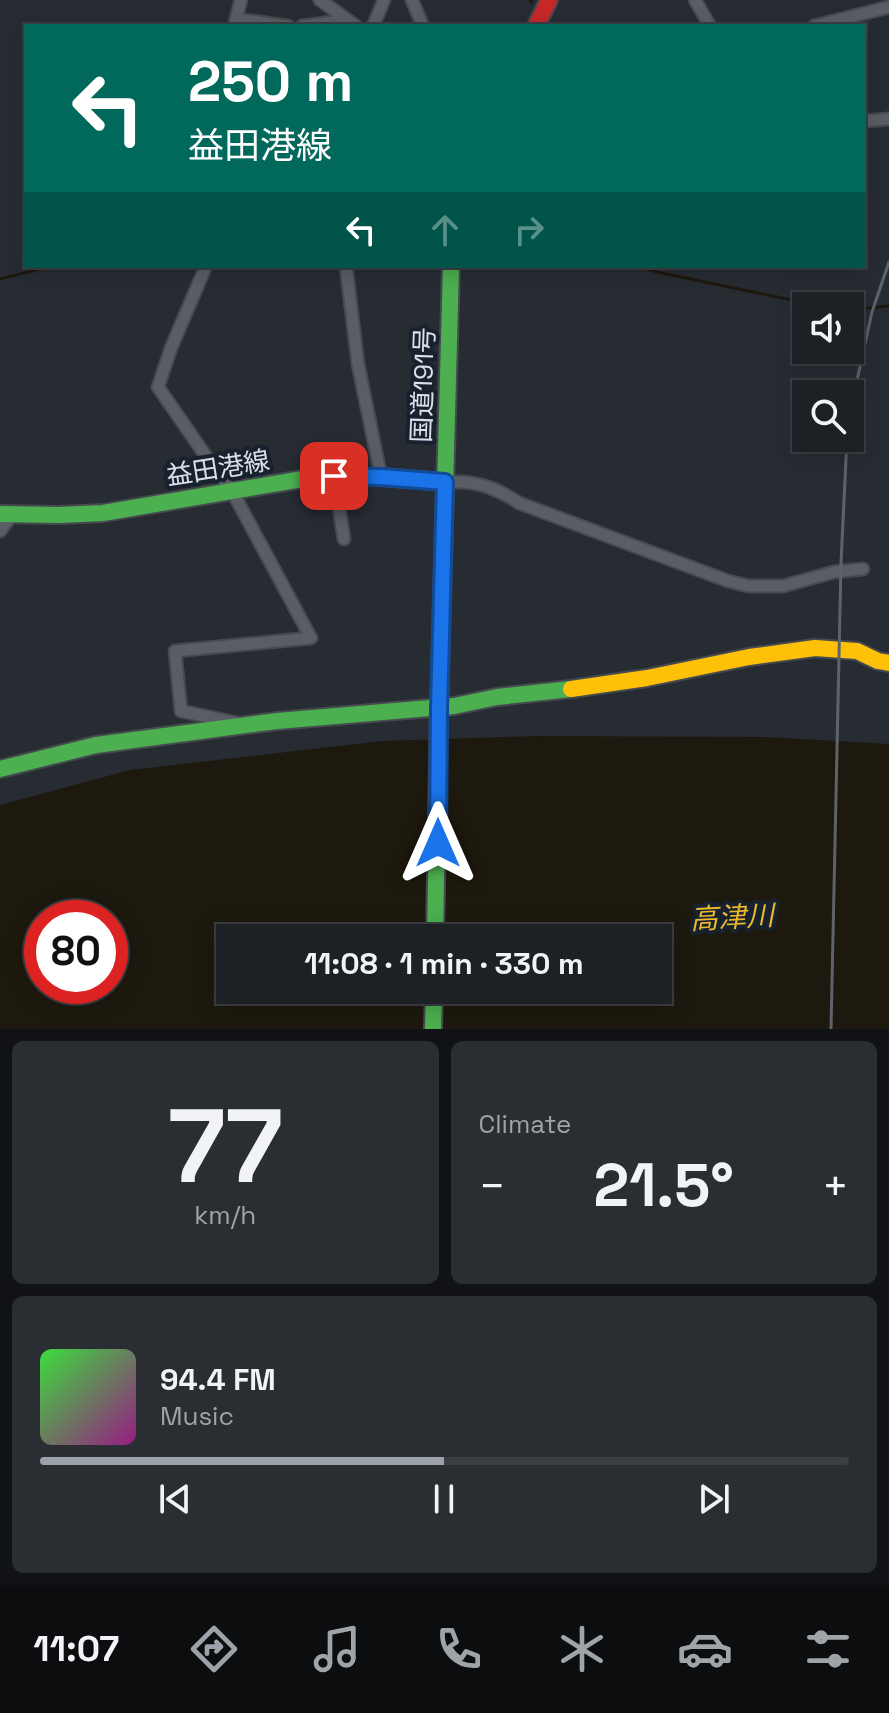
<!DOCTYPE html>
<html lang="en">
<head>
<meta charset="utf-8">
<style>
	:root { --surface:#1d2126; --page:#2a2e32; --text:#f1f3f6; --muted:#a0a3a7; --line:#3b3e43; --accent:#9ba2a9 }
	body { margin:0; font-family:"Space Grotesk","Noto Sans JP",sans-serif; background:var(--page); color:var(--text); height:100vh; display:flex; flex-direction:column; font-size:30px; white-space:nowrap }
	* { box-sizing:border-box; margin:0 }
	p { font-size:26px; color:var(--muted) }
	.icon { flex:none; width:44px; height:44px; fill:none; stroke:currentColor; stroke-width:2; stroke-linecap:round; stroke-linejoin:round }
	.map { position:relative; height:1029px; overflow:hidden }
	.sheet { display:flex; flex-direction:column; gap:12px; padding:12px; background:#101215; flex:1 }
	.sheet>* { flex:none }
	.banner { position:absolute; left:24px; top:24px; width:842px; height:244px; border-radius:0px; box-shadow:0 4px 20px #0003,0 0 0 2px var(--line); background:#00695c; color:#fff; overflow:hidden }
	.tools { position:absolute; left:792px; top:292px; display:grid; gap:16px }
	.tools a { display:grid; place-items:center; width:72px; height:72px; border-radius:0px; background:var(--surface); box-shadow:0 4px 20px #0003,0 0 0 2px var(--line); font-size:40px }
	.speed { position:absolute; left:24px; top:900px; display:flex; gap:16px; font-size:40px; font-weight:700; text-align:center }
	.speed>* { display:grid; place-content:center; width:104px; height:104px; border-radius:50%; background:var(--surface); box-shadow:0 4px 20px #0003,0 0 0 2px var(--line); line-height:1 }
	.speed .limit { border:12px solid #d22; background:#fff; color:#111 }
	.pin { position:absolute; display:grid; place-items:center; width:68px; height:68px; color:#fff; margin:-34px; border-radius:16px; box-shadow:0 4px 12px #0006 }
	.me { position:absolute; width:88px; margin:-44px; rotate:0deg; stroke-linejoin:round; filter:drop-shadow(0 0 6px #0008) }
	.turn { display:flex; align-items:center; gap:28px; height:168px; padding:0 32px; font-size:36px }
	.turn .icon { width:104px; height:104px; stroke-width:2.5 }
	.turn b { display:block; font-size:56px; line-height:68px }
	.lanes { display:flex; align-items:center; height:76px; padding:0 32px; background:#0003; justify-content:center; gap:40px; direction:ltr }
	.lanes .off { opacity:.35 }
	.big { font-size:60px; font-weight:700; line-height:1.1 }
	.sheet .widget { flex:1; display:flex; flex-direction:column; justify-content:center; gap:12px; min-width:0; padding:0 28px; border-radius:12px; background:var(--page) }
	.sheet .dial { align-items:center; gap:0 }
	.dial b { font-size:104px; line-height:1 }
	.song { display:flex; align-items:center; gap:24px }
	.cover { width:96px; height:96px; border-radius:12px; background:linear-gradient(135deg,hsl(120 70% 55%),hsl(310 70% 35%)) }
	.played { height:8px; border-radius:4px; background:linear-gradient(90deg,var(--accent) 50%,var(--line) 50%) }
	.keys { display:flex; justify-content:space-around; direction:ltr }
	.heat { display:flex; justify-content:space-between; align-items:center; font-size:44px; direction:ltr }
	.sheet .tiles { flex:1; display:grid; gap:12px; grid-template-columns:1fr 1fr }
	.widget:last-child { grid-column:span 2 }
	.trip { position:absolute; left:216px; top:924px; width:456px; height:80px; border-radius:0px; background:var(--surface); box-shadow:0 4px 20px #0003,0 0 0 2px var(--line); font-weight:700; line-height:80px; text-align:center }
	.dock { display:flex; height:128px; justify-content:space-around; align-items:center; background:#0c0d0f; color:var(--muted) }
	.dock .icon { width:56px; height:56px }
	.dock .selected { color:var(--accent) }
	.dock b { font-size:36px; color:var(--text) }
	.map>svg:first-child { display:block }
	.water { fill:#1e190e; fill-rule:evenodd }
	.lines { fill:none; stroke-linecap:round; stroke-linejoin:round }
	.stream { stroke:#1e190e; stroke-width:3 }
	.street-casing { stroke:#454a4f; stroke-width:15 }
	.fast-casing { stroke:#454a4f; stroke-width:20 }
	.slow-casing { stroke:#454a4f; stroke-width:20 }
	.jam-casing { stroke:#454a4f; stroke-width:20 }
	.street { stroke:#5a5e64; stroke-width:11 }
	.fast { stroke:#4caf50; stroke-width:16 }
	.slow { stroke:#ffc107; stroke-width:16 }
	.jam { stroke:#c62828; stroke-width:16 }
	.rail { stroke:#5e6369; stroke-width:3 }
	.route-casing { stroke:#114b97; stroke-width:20 }
	.route { stroke:#1a73e8; stroke-width:14 }
	.labels { text-anchor:middle; dominant-baseline:central; stroke-width:8; stroke-linejoin:round; paint-order:stroke }
	.street-label { font-size:26px; fill:#dae1e9; stroke:#18212e }
	.water-label { font-size:28px; font-style:italic; fill:#edb92b; stroke:#18212e }
</style>
</head>
<body>
<div class="map">
<svg width="889" height="1029" viewBox="0 0 889 1029">
	<rect width="100%" height="100%" fill="#272c33"/>
	<path class="water" d="M536 736 767 737 889 744V1029H0V805L130 770 382 741ZM42 918H110V986H42ZM230 938H658V990H230Z"/>
	<g class="lines">
		<path class="stream" d="M530 0 532 2
			M638 266 657 272 821 306
			M0 279 51 266
			M850 310 889 306"/>
		<g class="street-casing">
			<path id="street" d="M320 0 356 26
				M412 0 422 24
				M695 0 710 26
				M236 19 288 26
				M234 26 241 0
				M302 26 348 20
				M373 26 384 0
				M814 26 889 7
				M864 121 889 119
				M206 266 171 348 158 387 212 465 232 491 311 638 175 651 181 711 237 723
				M346 266 358 364 381 477
				M334 476 344 539
				M445 482C474 480 495 487 519 503L728 581 748 586H783L834 572 863 569
				M0 531 12 515"/>
		</g>
		<g class="fast-casing">
			<path id="fast" d="M0 514 59 515 103 513 320 476 381 477 445 482
				M0 769 96 745 277 721 454 706 497 697 571 689
				M435 938 439 711 451 266
				M433 1029 434 990"/>
		</g>
		<g class="slow-casing">
			<path id="slow" d="M571 689 647 678 749 657 815 648 857 651 878 661 889 663"/>
		</g>
		<g class="jam-casing">
			<path id="jam" d="M536 26 549 0"/>
		</g>
		<use href="#street" class="street"/>
		<use href="#fast" class="fast"/>
		<use href="#slow" class="slow"/>
		<use href="#jam" class="jam"/>
		<path class="rail" d="M850 412 872 312 889 262
			M831 1029 841 563 847 438"/>
	</g>
	<g class="lines">
		<g class="route-casing">
			<path id="route" d="M334 476 381 477 445 482 439 711 438 843"/>
		</g>
		<use href="#route" class="route"/>
	</g>
	<g class="labels">
		<g class="street-label">
			<text transform="translate(423 385) rotate(-88)">国道191号</text>
			<text transform="translate(218 468) rotate(-9)">益田港線</text>
		</g>
		<g class="water-label">
			<text transform="translate(732 917) rotate(-3)">高津川</text>
		</g>
	</g>
</svg>
<div class="tools">
<a><svg class="icon" aria-label="sound" viewBox="0 0 24 24"><path d="M4 9h4l5-4v14l-5-4H4zM17 9q2 3 0 6"/></svg></a>
<a><svg class="icon" aria-label="search" viewBox="0 0 24 24"><circle cx="10" cy="10" r="6"/><path d="M15 15l6 6"/></svg></a>
</div>
<div class="speed"><div class="limit">80</div></div>
<div class="pin" style="left:334px;top:476px;background:#d93025"><svg class="icon" aria-label="arrive" viewBox="0 0 24 24"><path d="M6 21V4h12l-3 4 3 4H6"/></svg></div>
<svg class="me" style="left:438px;top:843px" viewBox="-20 -20 40 40"><path d="M0-17L14 15 0 8-14 15z" fill="#1a73e8" stroke="#fff" stroke-width="4"/></svg>
<div class="trip">11:08 · 1 min · 330 m</div>
<div class="banner">
<div class="turn"><svg class="icon" aria-label="left" viewBox="0 0 24 24"><path d="M17 20v-9H6M10 6l-5 5 5 5"/></svg><div><b>250 m</b>益田港線</div></div>
<div class="lanes"><svg class="icon" aria-label="left" viewBox="0 0 24 24"><path d="M17 20v-9H6M10 6l-5 5 5 5"/></svg><svg class="icon off" aria-label="ahead" viewBox="0 0 24 24"><path d="M12 20V5M6 11l6-6 6 6"/></svg><svg class="icon off" aria-label="right" viewBox="0 0 24 24"><path d="M7 20v-9h11M14 6l5 5-5 5"/></svg></div>
</div>
</div>
<section class="sheet">
<div class="tiles">
<div class="widget dial"><b>77</b><p>km/h</p></div>
<div class="widget"><p>Climate</p>
<div class="heat"><a>−</a><b class="big">21.5°</b><a>+</a></div>
</div>
<div class="widget">
<div class="song"><i class="cover"></i><div><b>94.4 FM</b><p>Music</p></div></div>
<div class="played"></div>
<div class="keys"><svg class="icon" aria-label="previous" viewBox="0 0 24 24"><path d="M18 5L8 12l10 7zM5 5v14"/></svg><svg class="icon" aria-label="pause" viewBox="0 0 24 24"><path d="M8 5v14M16 5v14"/></svg><svg class="icon" aria-label="next" viewBox="0 0 24 24"><path d="M6 5l10 7-10 7zM19 5v14"/></svg></div>
</div>
</div>
</section>
<nav class="dock">
<b>11:07</b>
<svg class="icon selected" aria-label="directions" viewBox="0 0 24 24"><path d="M12 3l9 9-9 9-9-9zM9 14v-3h6M13 9l2 2-2 2"/></svg>
<svg class="icon" aria-label="music" viewBox="0 0 24 24"><path d="M9 18V5l10-2v13"/><circle cx="6" cy="18" r="3"/><circle cx="16" cy="16" r="3"/></svg>
<svg class="icon" aria-label="phone" viewBox="0 0 24 24"><path d="M5 4h4l2 5-3 2q2 4 5 5l2-3 5 2v4C11 20 4 13 5 4z"/></svg>
<svg class="icon" aria-label="climate" viewBox="0 0 24 24"><path d="M12 3v18M4 7l16 10M4 17L20 7"/></svg>
<svg class="icon" aria-label="car" viewBox="0 0 24 24"><path d="M5 17H2v-5l4-1 3-4h7l3 4 3 1v5h-3M9 17h6M6 11h13"/><circle cx="7" cy="17" r="2"/><circle cx="17" cy="17" r="2"/></svg>
<svg class="icon" aria-label="filters" viewBox="0 0 24 24"><path d="M4 7h16M4 17h16"/><circle cx="9" cy="7" r="2"/><circle cx="15" cy="17" r="2"/></svg>
</nav>
</body>
</html>
